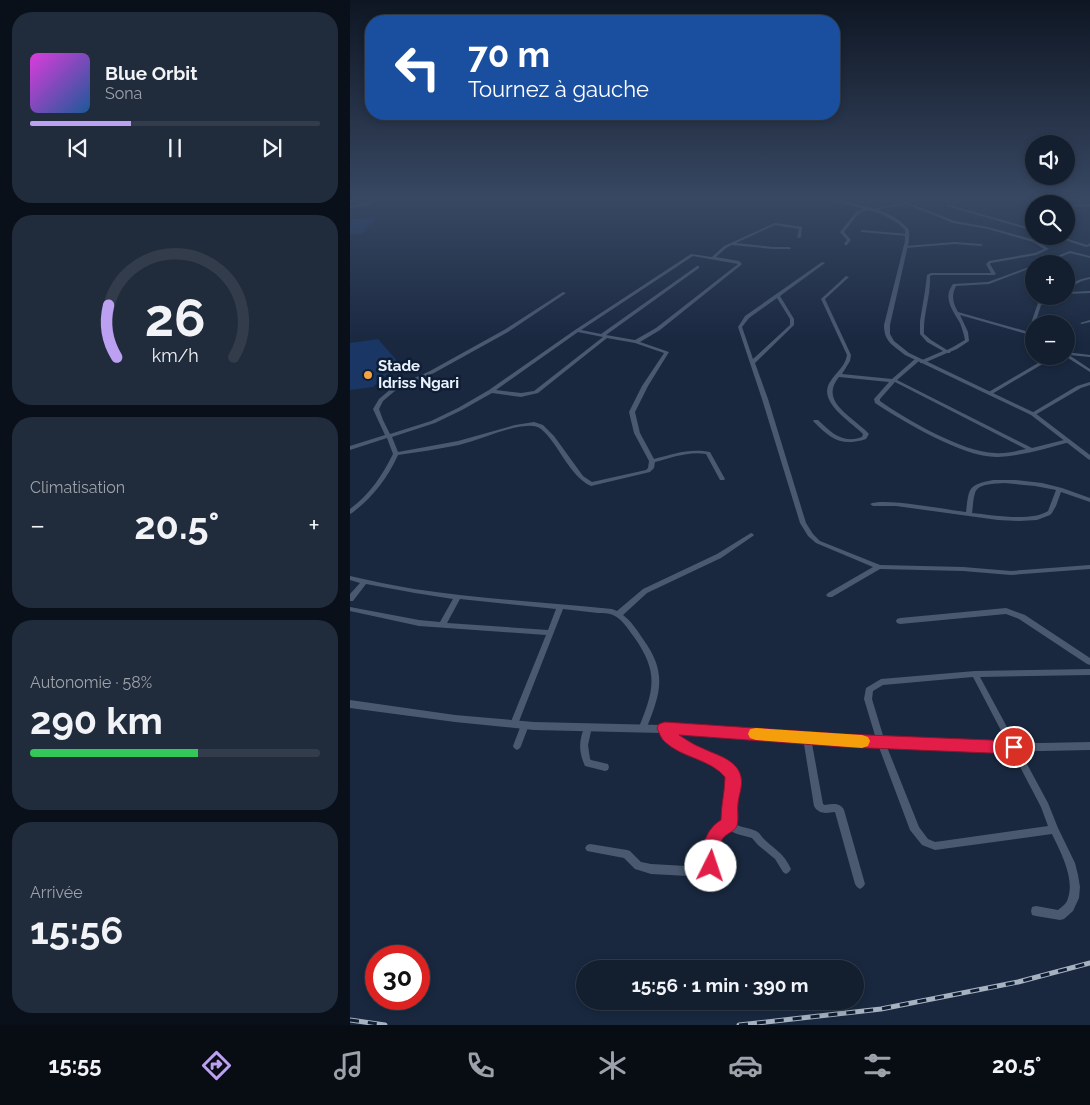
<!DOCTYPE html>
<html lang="fr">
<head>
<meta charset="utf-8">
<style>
	:root { --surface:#131e2f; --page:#202b3b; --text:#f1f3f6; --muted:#9da2aa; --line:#323c4b; --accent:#bca0f2 }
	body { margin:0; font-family:Raleway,sans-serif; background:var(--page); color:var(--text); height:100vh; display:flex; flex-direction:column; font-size:19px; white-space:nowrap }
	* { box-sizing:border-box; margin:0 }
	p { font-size:16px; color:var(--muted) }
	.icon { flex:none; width:28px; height:28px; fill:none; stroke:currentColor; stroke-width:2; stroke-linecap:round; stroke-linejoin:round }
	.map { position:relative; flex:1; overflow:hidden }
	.drawer { display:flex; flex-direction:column; gap:12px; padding:12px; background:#0a101a; width:350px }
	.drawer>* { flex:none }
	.top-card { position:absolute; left:15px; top:15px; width:475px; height:105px; border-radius:20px; box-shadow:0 2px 8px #0003,0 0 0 1px var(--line); background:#1a4fa0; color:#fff; overflow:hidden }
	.fabs { position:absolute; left:675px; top:135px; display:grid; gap:10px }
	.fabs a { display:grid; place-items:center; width:50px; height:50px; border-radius:50%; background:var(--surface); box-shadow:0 2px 8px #0003,0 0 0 1px var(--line); font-size:25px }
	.speed { position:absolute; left:15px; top:945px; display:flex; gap:10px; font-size:25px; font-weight:700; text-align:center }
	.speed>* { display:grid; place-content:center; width:65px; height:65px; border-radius:50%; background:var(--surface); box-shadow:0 2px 8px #0003,0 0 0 1px var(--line); line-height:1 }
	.speed .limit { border:8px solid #d22; background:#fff; color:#111 }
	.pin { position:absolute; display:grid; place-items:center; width:42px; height:42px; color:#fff; margin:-21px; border:2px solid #fff; border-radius:50%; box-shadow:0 1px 5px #0007 }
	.me { position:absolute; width:55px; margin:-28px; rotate:4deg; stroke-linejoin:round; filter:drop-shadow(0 0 4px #0008) }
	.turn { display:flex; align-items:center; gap:18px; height:105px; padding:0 20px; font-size:22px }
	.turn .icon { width:65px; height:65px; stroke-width:2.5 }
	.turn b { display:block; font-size:35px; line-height:42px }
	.big { font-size:38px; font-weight:700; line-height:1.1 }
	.drawer .card { flex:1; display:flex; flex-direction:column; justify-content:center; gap:8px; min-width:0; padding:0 18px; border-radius:20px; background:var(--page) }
	.drawer .dial { align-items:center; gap:0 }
	.dial svg { height:130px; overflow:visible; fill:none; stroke:var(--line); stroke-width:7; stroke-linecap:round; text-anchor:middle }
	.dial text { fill:var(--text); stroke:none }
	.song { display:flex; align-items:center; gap:15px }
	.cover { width:60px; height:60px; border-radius:8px; background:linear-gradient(135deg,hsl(300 70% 55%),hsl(210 70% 35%)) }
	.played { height:5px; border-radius:2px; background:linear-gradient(90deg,var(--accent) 35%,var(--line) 35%) }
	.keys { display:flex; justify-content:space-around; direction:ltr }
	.heat { display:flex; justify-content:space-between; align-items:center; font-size:28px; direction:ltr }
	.charge { height:8px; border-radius:4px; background:linear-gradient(90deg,#34c759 58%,var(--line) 0) }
	.trip { position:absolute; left:226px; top:960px; width:288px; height:50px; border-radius:25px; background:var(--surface); box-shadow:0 2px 8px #0003,0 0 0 1px var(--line); font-weight:700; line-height:50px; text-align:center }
	.tabs { display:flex; height:80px; justify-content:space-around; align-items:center; background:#080c13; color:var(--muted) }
	.tabs .icon { width:35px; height:35px }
	.tabs .active { color:var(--accent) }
	.tabs b { font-size:22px; color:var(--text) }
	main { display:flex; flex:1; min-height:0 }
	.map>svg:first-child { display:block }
	.green { fill:#193664 }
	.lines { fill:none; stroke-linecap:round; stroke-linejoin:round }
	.stream { stroke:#001542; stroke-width:1 }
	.minor { fill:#4a5970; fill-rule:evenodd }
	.tertiary { fill:#4a5970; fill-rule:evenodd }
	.trunk { fill:#7294c6; fill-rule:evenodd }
	.rail-casing { stroke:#a7b2c1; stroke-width:5 }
	.rail { stroke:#0f1e34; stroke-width:3; stroke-dasharray:9; stroke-linecap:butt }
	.route { fill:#e11d48; stroke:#92132f }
	.slow { fill:#f59e0b }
	.poi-dot { fill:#f4a344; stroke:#0f1e34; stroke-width:2 }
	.labels { text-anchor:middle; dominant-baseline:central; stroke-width:5; stroke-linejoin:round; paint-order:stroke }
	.far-poi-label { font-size:15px; font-weight:bold; fill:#e9f2fe; stroke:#0f1e34; text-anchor:start }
</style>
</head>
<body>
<main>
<section class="drawer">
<div class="card">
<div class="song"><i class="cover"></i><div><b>Blue Orbit</b><p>Sona</p></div></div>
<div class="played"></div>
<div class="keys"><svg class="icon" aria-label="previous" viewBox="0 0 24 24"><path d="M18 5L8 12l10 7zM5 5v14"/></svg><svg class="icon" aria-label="pause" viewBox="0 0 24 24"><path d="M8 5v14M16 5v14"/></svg><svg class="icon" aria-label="next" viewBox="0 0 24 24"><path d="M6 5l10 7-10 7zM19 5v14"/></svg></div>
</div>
<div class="card dial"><svg viewBox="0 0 100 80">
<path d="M14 69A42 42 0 1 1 86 69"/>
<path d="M14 69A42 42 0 0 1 9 37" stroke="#bca0f2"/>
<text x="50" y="56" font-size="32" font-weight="700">26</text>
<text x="50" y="72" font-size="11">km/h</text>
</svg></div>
<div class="card"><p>Climatisation</p>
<div class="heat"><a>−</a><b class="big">20.5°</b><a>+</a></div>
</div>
<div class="card"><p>Autonomie · 58%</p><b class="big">290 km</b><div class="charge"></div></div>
<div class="card"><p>Arrivée</p><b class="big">15:56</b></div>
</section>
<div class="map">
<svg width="740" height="1025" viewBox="0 0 740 1025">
	<rect width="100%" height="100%" fill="#19283f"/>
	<path class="green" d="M25 218 12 234H0V219Z
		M28 339 49 363 23 387 0 390V343Z"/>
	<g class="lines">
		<path class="stream" d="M576 200 608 210"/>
		<path class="minor" d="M21 200H25L19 205 0 208V206L17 203Z
			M491 200H496L488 203 486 202Z
			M683 200 707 203 708 204H697L682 202Z
			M556 202 605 221 638 227 685 240 699 249 686 255 641 263 640 264 646 274 644 275H582L580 276C581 296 573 314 574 334L581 340 597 350 603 347 615 340C614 334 612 329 610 323 605 314 596 303 599 292 599 291 602 285 603 284L638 282 684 265V267L639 284 606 286C601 296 603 303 608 312L679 332V329L688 303 702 296H708L691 305 685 324H684V336L610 315 618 332 619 341 607 349 600 352V353H597L574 363H570V361L593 351 577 342 570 334V321L575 291 577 275 581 273H641L636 264 639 261 685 253 694 249 683 242 638 229 603 223 556 204 521 211 519 210Z
			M596 204 684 229V231L596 206Z
			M740 204V206L716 207V205Z
			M516 208 519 209 508 214 494 232 501 240 497 245H495L494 244 497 240 490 232 506 212Z
			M425 223 452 227 451 237 449 238 447 237 449 229 425 225 386 243 423 247H439L441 248 440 249H423L382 245 376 248 366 257 389 261 392 264 391 265 310 330 290 342 319 352 298 386 285 412 290 433 304 459C323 454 340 448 360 452L375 479 374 480H370L356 454C338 451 321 458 305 462L304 468 300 472 241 486C219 476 209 444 191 429 185 424 175 426 168 427 148 431 129 440 109 445 89 449 68 452 48 455 37 479 23 497 2 513L0 514V509C20 494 32 476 43 454L37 438 0 450V446L35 435 28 420 23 409 29 399 42 388 80 371 154 330 213 292 216 293 158 332 84 373 46 390 33 401 29 409 33 420 40 434 81 421 108 408 139 390 225 330 341 254 362 257 374 246ZM343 256 388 264 306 328 285 340 256 335 349 268V266H347L251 334 231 330ZM228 332 253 337 184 391 171 393 146 390ZM257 338 285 343 314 353 292 386 279 412 284 433 299 461 298 468 296 470 242 482 233 476 204 436 193 425 184 422 165 425 108 441 48 452 42 437 85 423 112 410 142 393 171 397 188 393Z
			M512 230 558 234 560 235 558 236 511 232V230Z
			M702 236H709L737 245 740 243V246L736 247Z
			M605 242 631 244 633 245 631 246 605 244 555 248 553 247 555 246Z
			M720 251 740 256V258L720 253 693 264H687Z
			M472 262 475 263 430 296 444 319V325L405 363 418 399 456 523 463 534 470 541 530 565 613 567 661 571 740 565V569L661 575 613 571 530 569 482 597H478L476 595 478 593 523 567 466 543 458 536 450 523 412 399 388 327 395 316ZM427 298 440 319V325L403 359 392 327 399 318Z
			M496 276 499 277 475 299 501 355 500 361 492 374 542 379 565 359H569V361L547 380 682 448 718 439 721 441 720 442C697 448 672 456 648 457 614 458 554 422 525 403L524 399 539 382 489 377C468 402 504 417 519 434L516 439C491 447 481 439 464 422L463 421 464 420H468C482 433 492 444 512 437L513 434C501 422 467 402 480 382 486 372 495 367 497 355L471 299ZM545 382 676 449C666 451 655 454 645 453 612 452 557 420 530 401V399Z
			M740 277V279C732 281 723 283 720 292L740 291V293L716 294V289C722 281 731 279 740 277Z
			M740 320V322L732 324 730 323Z
			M716 352 740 355V357L719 355 740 369V372L715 356H716Z
			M700 356H706L642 394 640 395 637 393Z
			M740 382V385L731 388 685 415H681L680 414 727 386Z
			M643 480H665L692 483 712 488 740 498V502L711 492 706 506 702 513 700 515 687 520 669 521 648 520 546 506H523L520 504C533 497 598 510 616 512 619 489 617 485 643 480ZM654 483 685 486 706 490 698 511C682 522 641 515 622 513 623 507 623 499 625 493 628 483 645 484 654 483Z
			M401 533 403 534 404 535 403 536 371 558 297 593 273 615C281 621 287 630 293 639 317 672 311 692 297 727L296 729 293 730 290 729 289 727C304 690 309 672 284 637 278 629 272 619 263 615 258 613 253 613 248 613 236 612 225 610 213 609L168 724 167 726 164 727 161 726 160 724 196 635 69 626 0 611V607L69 620 90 622 103 599 65 593 16 584 3 601H0V594L10 583 0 580V576C21 581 42 585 64 589 129 599 196 602 262 609L267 611 293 589 367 554ZM110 599 206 609 198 630 97 623Z
			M656 608 675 615 740 658V665L737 664 669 619 656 614 550 624 547 623 546 621 547 619 550 618Z
			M740 669V675L630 677 698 803 708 828 725 863 728 875 730 887 729 898 723 911 714 919 710 920 686 916 682 915 681 911 682 907 686 906 708 910C713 906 717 903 718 898 725 878 710 851 702 834L585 850 572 845 560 830 527 742 514 699 516 688 531 679 625 671ZM623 677 691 807 698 826 585 842 578 839 569 827 535 742 522 699 523 691 533 685Z
			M175 722 178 723 179 725 171 746 170 748 167 750 164 748 163 746 171 725 172 723Z
			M238 724 241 725 242 727 238 745 240 759 241 760 258 764 259 767 258 770 255 771 235 766C228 751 229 740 235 725Z
			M315 725C321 728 325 736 332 741 341 748 352 752 363 757 369 759 376 761 381 766 384 769 387 775 388 780 390 794 380 808 383 822 389 828 398 827 406 831 410 833 411 836 414 839 426 851 433 852 441 869L439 872 436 874 433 872 425 859 408 845 402 838 387 834 378 830 374 833 368 841 367 859 365 865 360 875 357 877 301 874 285 869 274 858 237 851 235 848 237 845 240 844 277 850 280 851 291 862 301 864 354 867C364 848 350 839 374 822 371 807 383 791 378 776 375 766 340 755 329 748 321 743 315 736 311 728L312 726Z
			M457 735 460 736 461 738 473 804 475 805C482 804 490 802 494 810L515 884 513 887 510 889 507 887 505 884 485 812C477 813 469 815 464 806L453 738 454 736Z"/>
		<path class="tertiary" d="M480 200C488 200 496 202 503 203 524 208 545 213 559 230V241L540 325V334L544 341 559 353 685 413 740 455V460L738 459 681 415 555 355C543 345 534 342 534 325L555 241V230L549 224 532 214Z
			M0 700 105 715 184 722 354 726 595 741 692 743 740 742V750L692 751 595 749 354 734 184 730 105 722 0 708Z"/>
		<path class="trunk" d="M0 200H9L0 203Z"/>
		<g class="rail-casing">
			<path id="rail" d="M0 1020 35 1025
				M389 1025 531 1009 668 982 740 963"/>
		</g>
		<use href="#rail" class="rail"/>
	</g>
	<linearGradient id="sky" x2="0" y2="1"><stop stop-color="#0e1623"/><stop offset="0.58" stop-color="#384863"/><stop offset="1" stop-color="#384863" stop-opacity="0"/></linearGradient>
	<rect width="740" height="343" fill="url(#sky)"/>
	<path class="route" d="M315 722 494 734 664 741 670 743 672 747 670 752 664 754 494 747 329 735C337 740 344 745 352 748 366 755 387 759 391 777 393 786 389 794 388 803 387 810 389 819 387 826 384 833 374 833 371 842 368 852 371 862 367 872L361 874 354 872C347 855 355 829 371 820 371 805 375 791 375 777 360 759 332 758 315 742 311 739 309 732 307 728L309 724Z"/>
	<path class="slow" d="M406 728 512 735 518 737 520 741 518 746 512 748 406 740 400 738 398 734 400 729Z"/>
	<circle class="poi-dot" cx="18" cy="375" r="5"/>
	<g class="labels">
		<g class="far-poi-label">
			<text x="28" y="366">Stade<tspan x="28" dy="17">Idriss Ngari</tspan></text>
		</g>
	</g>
</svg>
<div class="fabs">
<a><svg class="icon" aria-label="sound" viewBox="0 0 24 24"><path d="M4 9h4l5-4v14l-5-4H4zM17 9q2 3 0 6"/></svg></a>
<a><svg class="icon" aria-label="search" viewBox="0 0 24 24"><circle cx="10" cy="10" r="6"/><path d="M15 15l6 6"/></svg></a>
<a>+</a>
<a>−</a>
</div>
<div class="speed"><div class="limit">30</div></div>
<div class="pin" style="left:664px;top:747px;background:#d93025"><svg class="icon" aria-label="arrive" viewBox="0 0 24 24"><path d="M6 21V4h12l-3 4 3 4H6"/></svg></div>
<svg class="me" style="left:361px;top:866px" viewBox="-20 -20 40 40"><circle r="19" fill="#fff"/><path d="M0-13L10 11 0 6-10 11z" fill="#e11d48"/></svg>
<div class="trip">15:56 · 1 min · 390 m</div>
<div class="top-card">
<div class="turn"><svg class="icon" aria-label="left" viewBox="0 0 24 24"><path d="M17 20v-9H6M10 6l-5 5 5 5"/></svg><div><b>70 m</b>Tournez à gauche</div></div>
</div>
</div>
</main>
<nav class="tabs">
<b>15:55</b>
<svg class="icon active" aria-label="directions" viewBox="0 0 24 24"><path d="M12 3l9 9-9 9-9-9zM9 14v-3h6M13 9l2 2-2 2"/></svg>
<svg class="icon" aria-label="music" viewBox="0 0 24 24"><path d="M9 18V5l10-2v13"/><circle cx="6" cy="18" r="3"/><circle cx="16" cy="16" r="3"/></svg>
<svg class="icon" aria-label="phone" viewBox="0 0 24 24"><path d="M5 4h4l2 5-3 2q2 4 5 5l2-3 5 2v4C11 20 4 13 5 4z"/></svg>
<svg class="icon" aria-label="climate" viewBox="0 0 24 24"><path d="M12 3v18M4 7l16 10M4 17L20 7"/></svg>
<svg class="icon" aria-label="car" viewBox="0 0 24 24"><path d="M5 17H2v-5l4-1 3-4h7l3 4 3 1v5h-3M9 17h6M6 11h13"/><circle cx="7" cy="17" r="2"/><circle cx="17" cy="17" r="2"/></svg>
<svg class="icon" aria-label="filters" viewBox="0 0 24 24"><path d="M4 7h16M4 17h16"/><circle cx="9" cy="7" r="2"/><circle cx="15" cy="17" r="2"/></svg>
<b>20.5°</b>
</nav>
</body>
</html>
